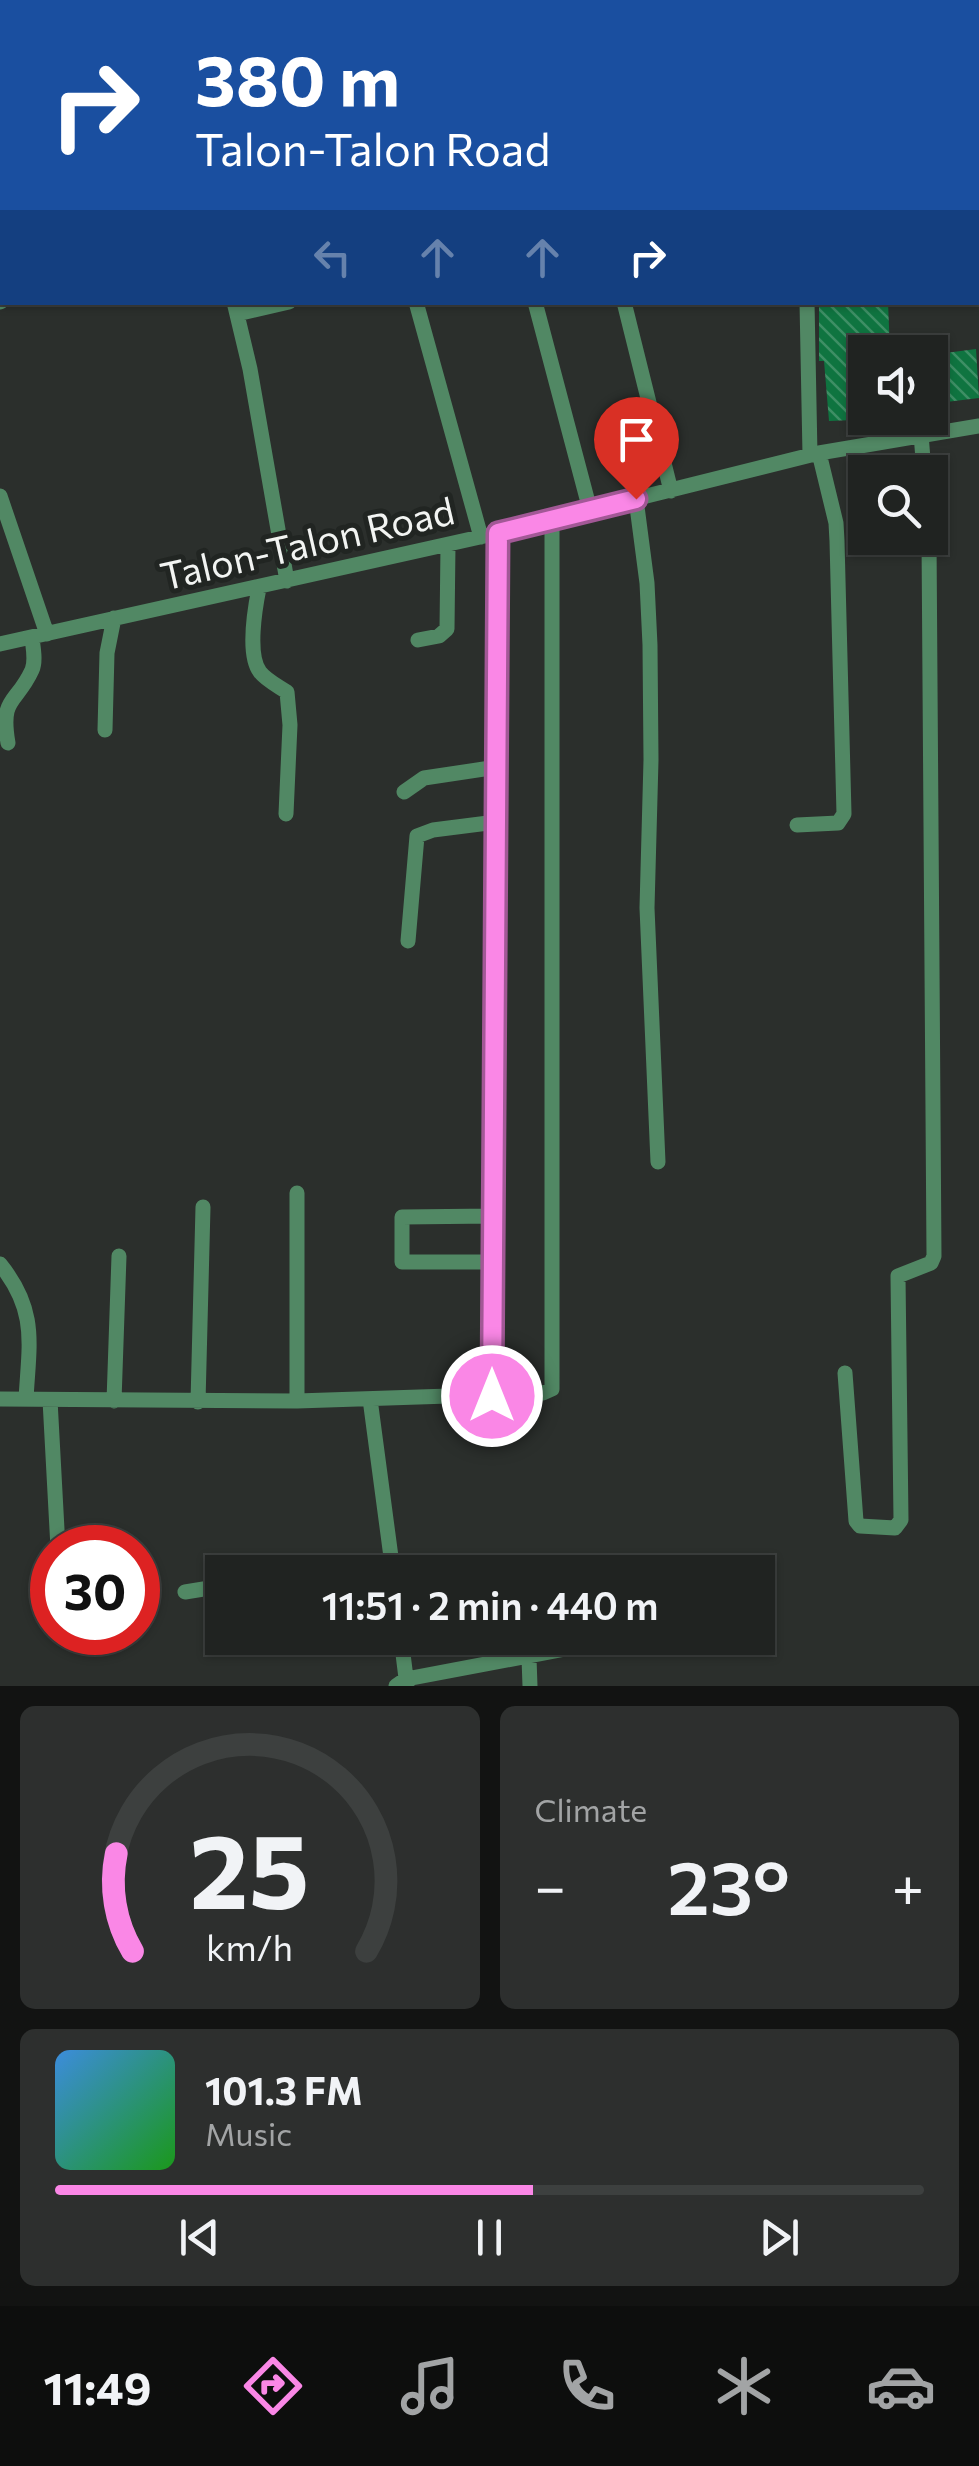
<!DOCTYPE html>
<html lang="en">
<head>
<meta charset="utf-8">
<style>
	:root { --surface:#202321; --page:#2d2f2e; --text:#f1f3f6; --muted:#a2a4a5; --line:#3d403f; --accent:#fa87e6 }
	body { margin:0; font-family:Commissioner,sans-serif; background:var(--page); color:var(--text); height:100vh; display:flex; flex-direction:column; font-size:38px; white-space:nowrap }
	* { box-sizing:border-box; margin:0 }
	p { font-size:32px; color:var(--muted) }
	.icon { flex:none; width:55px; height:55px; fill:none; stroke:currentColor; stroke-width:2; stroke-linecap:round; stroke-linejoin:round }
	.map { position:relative; height:1686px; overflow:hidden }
	.drawer { display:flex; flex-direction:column; gap:20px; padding:20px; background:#121312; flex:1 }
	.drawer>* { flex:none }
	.top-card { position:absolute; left:0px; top:0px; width:980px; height:305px; box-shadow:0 2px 8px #0004,0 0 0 2px var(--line); background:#1a4fa0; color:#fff; overflow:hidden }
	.tools { position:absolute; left:848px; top:335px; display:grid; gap:20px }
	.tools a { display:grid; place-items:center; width:100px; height:100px; border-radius:0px; background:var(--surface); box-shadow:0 2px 8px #0004,0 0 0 2px var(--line); font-size:50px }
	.speed { position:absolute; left:30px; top:1525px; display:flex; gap:20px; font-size:50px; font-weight:700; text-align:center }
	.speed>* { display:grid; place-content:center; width:130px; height:130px; border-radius:50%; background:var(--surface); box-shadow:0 2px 8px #0004,0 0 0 2px var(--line); line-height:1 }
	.speed .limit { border:15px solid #d22; background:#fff; color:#111 }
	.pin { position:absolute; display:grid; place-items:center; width:85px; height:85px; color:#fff; margin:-102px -42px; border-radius:50% 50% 50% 0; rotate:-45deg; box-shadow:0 0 10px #0007 }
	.pin .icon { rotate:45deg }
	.me { position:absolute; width:110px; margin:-55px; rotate:0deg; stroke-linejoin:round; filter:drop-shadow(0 0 8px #0008) }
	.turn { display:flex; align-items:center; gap:35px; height:210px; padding:0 30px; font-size:45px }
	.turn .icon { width:130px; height:130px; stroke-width:2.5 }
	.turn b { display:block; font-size:70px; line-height:85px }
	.lanes { display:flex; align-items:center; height:95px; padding:0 30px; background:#0003; justify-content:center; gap:50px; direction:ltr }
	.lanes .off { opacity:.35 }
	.big { font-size:75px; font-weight:600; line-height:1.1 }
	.drawer .tile { flex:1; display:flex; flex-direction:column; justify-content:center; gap:15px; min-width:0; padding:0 35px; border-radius:15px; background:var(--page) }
	.drawer .dial { align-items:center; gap:0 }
	.dial svg { height:260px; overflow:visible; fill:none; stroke:var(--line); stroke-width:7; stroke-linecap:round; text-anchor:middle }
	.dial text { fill:var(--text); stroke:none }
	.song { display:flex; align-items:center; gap:30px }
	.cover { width:120px; height:120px; border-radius:15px; background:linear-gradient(135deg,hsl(210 70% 55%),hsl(120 70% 35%)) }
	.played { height:10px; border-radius:5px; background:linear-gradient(90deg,var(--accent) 55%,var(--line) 55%) }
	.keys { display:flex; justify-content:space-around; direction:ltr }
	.heat { display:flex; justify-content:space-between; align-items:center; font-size:55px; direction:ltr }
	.drawer .tiles { flex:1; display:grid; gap:20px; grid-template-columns:1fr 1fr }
	.tile:last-child { grid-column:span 2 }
	.trip { position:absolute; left:205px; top:1555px; width:570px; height:100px; border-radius:0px; background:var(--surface); box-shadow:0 2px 8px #0004,0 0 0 2px var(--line); font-weight:600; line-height:100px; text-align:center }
	.tabs { display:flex; height:160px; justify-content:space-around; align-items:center; background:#0d0e0d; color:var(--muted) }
	.tabs .icon { width:70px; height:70px }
	.tabs .on { color:var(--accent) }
	.tabs b { font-size:45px; color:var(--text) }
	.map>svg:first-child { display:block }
	.building { fill:url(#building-back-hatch) }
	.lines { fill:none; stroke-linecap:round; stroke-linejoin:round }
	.minor { stroke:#518864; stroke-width:15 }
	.route-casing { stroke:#a25896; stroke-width:25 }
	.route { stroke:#fa87e6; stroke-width:18 }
	.labels { text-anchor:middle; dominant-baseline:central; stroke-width:10; stroke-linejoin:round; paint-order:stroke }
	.street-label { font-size:38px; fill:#f2f4f2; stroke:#212522 }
</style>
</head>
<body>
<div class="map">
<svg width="979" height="1686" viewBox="0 0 979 1686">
	<defs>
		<pattern id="building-back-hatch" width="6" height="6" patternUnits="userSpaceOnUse" patternTransform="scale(2.5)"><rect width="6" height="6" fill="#0f7440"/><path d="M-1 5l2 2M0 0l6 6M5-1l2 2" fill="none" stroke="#3e8f65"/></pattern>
	</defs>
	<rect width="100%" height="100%" fill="#2b2f2c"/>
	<path class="building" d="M819 302H888L890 352H848L854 420 829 421 824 361H819Z
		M976 349 979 398 930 404V355Z"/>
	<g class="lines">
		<path class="minor" d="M56 0H65
			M144 0 145 2
			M329 0 330 2
			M804 0V2
			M978 97H979
			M0 302 2 301
			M234 302 250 369 287 581
			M416 302 481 537
			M535 302 590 510
			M624 302 671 491
			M807 302 810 455
			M237 314 289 302
			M921 434 924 472
			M0 496 47 634
			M636 499 647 583 650 645 651 760 647 908 658 1162
			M259 588C255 608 247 655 260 672 266 680 278 686 287 692L290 725 286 814
			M418 640 439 636 447 629 448 545
			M0 644 498 533 819 453 979 426
			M105 730 107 653 114 618
			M8 743C0 696 16 705 32 670 36 661 33 647 32 638
			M404 792 424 778 497 767
			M797 825 838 823 844 814 837 541 836 523 819 453
			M408 941 417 836 433 830 496 822
			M493 1262H402V1217L493 1216
			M0 1264C38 1311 29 1344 26 1399
			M845 1373 856 1521 860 1526 895 1528 901 1520 898 1276 931 1263 934 1256 929 538
			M492 1396 498 533
			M0 1399 297 1401 543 1393 552 1389V520
			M370 1399 393 1572
			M50 1400 58 1548
			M114 1401 119 1256
			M297 1401V1193
			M198 1402 203 1207
			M318 1572 392 1562
			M185 1592 222 1586
			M287 1638H289
			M401 1638 407 1686
			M529 1658 530 1686
			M396 1686 406 1679 576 1647 646 1638"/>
	</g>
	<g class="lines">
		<g class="route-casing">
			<path id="route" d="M492 1396 498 533 636 499"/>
		</g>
		<use href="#route" class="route"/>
	</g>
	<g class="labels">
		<g class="street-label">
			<text transform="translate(307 542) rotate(-13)">Talon-Talon Road</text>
		</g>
	</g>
</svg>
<div class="tools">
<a><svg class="icon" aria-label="sound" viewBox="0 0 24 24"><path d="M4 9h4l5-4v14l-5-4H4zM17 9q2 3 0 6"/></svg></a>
<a><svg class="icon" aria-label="search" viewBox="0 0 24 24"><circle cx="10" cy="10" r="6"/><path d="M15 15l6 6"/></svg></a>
</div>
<div class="speed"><div class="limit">30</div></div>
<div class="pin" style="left:636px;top:499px;background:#d93025"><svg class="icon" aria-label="arrive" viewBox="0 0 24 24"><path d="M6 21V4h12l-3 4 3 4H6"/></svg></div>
<svg class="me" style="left:492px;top:1396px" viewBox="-20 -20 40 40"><circle r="17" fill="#fa87e6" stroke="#fff" stroke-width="3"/><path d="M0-11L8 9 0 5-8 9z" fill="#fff"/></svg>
<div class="trip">11:51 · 2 min · 440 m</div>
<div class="top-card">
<div class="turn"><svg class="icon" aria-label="right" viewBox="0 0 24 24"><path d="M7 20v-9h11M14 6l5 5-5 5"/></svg><div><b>380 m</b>Talon-Talon Road</div></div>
<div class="lanes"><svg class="icon off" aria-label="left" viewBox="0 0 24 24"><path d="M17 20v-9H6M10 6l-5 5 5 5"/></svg><svg class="icon off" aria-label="ahead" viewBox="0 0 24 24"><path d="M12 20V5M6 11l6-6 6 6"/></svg><svg class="icon off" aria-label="ahead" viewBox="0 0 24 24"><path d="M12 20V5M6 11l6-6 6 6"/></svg><svg class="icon" aria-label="right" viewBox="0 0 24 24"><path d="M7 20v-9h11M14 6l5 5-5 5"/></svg></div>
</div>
</div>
<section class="drawer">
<div class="tiles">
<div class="tile dial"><svg viewBox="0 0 100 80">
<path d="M14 69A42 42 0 1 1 86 69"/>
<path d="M14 69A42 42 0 0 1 9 39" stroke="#fa87e6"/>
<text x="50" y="56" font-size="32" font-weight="700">25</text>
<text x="50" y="72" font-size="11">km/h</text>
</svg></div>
<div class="tile"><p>Climate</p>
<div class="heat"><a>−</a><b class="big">23°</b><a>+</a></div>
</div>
<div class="tile">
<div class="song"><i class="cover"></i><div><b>101.3 FM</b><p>Music</p></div></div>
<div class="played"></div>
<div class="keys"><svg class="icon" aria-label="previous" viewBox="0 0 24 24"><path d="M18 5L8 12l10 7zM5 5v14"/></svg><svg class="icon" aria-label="pause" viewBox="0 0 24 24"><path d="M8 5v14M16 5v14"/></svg><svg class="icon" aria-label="next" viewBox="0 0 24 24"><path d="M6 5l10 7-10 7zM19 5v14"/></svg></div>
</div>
</div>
</section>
<nav class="tabs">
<b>11:49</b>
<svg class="icon on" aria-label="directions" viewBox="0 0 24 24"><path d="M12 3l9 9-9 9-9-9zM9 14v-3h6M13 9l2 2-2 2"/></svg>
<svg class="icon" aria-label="music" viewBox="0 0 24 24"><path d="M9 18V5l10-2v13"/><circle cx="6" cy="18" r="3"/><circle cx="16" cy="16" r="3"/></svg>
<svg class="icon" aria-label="phone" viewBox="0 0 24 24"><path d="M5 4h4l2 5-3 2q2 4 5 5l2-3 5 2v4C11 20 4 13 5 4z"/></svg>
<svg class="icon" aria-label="climate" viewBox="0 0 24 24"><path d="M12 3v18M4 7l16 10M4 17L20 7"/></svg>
<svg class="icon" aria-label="car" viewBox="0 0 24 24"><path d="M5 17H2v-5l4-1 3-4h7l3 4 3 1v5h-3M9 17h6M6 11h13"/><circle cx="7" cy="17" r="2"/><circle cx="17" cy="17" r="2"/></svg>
</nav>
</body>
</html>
